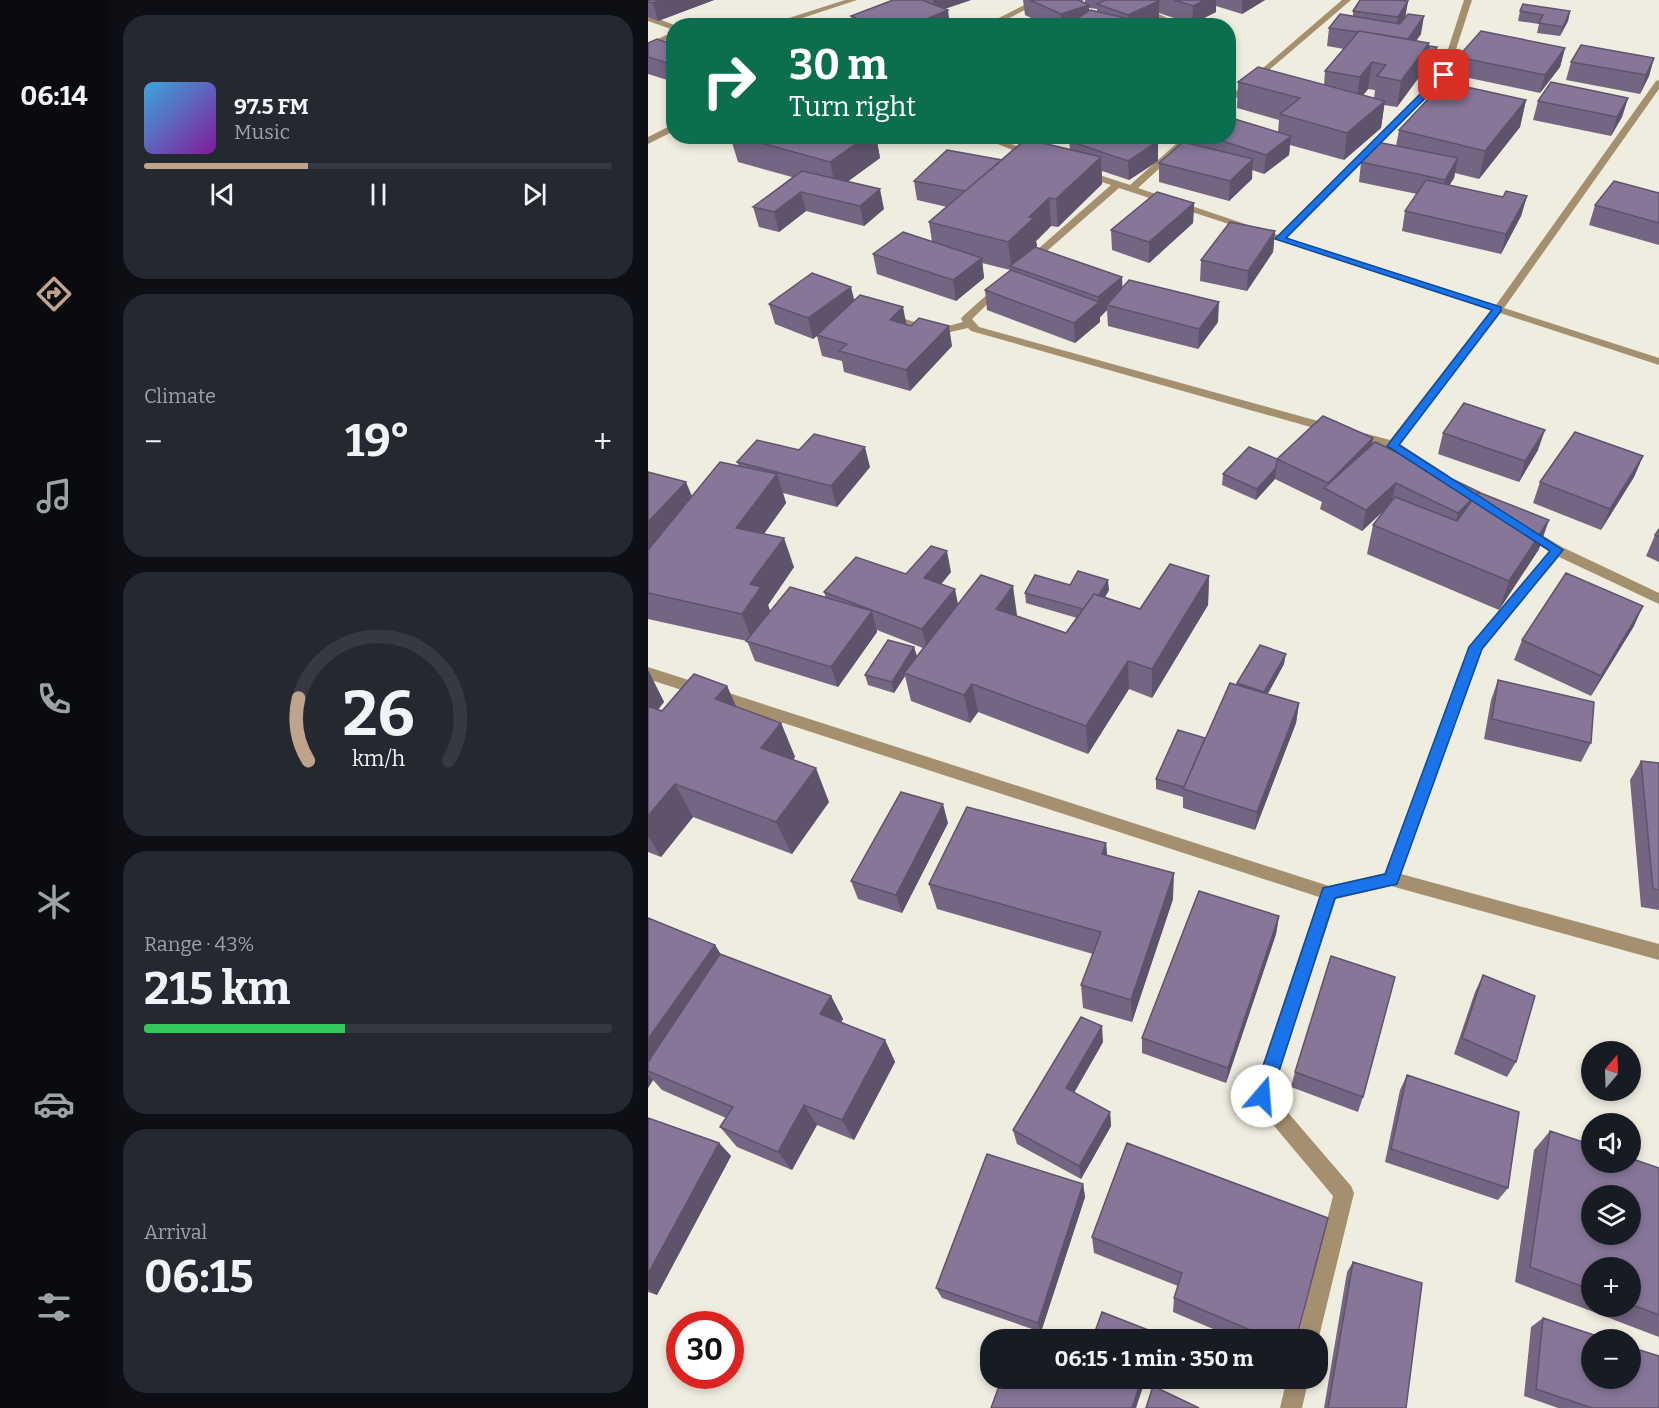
<!DOCTYPE html>
<html lang="en">
<head>
<meta charset="utf-8">
<style>
	:root { --surface:#171b24; --page:#242831; --text:#f1f3f6; --muted:#9ea1a6; --line:#363941; --accent:#bfa38b }
	body { margin:0; font-family:Bitter,serif; background:var(--page); color:var(--text); height:100vh; display:flex; flex-direction:column; font-size:22px; white-space:nowrap }
	* { box-sizing:border-box; margin:0 }
	p { font-size:20px; color:var(--muted) }
	.icon { flex:none; width:33px; height:33px; fill:none; stroke:currentColor; stroke-width:2; stroke-linecap:round; stroke-linejoin:round }
	.map { position:relative; flex:1; overflow:hidden }
	.side { display:flex; flex-direction:column; gap:15px; padding:15px; background:#0d0f14; width:540px }
	.side>* { flex:none }
	.banner { position:absolute; left:18px; top:18px; width:570px; height:126px; border-radius:24px; box-shadow:0 3px 9px #0003; background:#0b6e4f; color:#fff; overflow:hidden }
	.needle { width:39px; rotate:19deg }
	.buttons { position:absolute; left:933px; top:1041px; display:grid; gap:12px }
	.buttons a { display:grid; place-items:center; width:60px; height:60px; border-radius:50%; background:var(--surface); box-shadow:0 3px 9px #0003; font-size:30px }
	.speed { position:absolute; left:18px; top:1311px; display:flex; gap:12px; font-size:30px; font-weight:700; text-align:center }
	.speed>* { display:grid; place-content:center; width:78px; height:78px; border-radius:50%; background:var(--surface); box-shadow:0 3px 9px #0003; line-height:1 }
	.speed .limit { border:9px solid #d22; background:#fff; color:#111 }
	.pin { position:absolute; display:grid; place-items:center; width:51px; height:51px; color:#fff; margin:-26px; border-radius:12px; box-shadow:0 3px 9px #0006 }
	.me { position:absolute; width:66px; margin:-33px; rotate:18deg; stroke-linejoin:round; filter:drop-shadow(0 0 4px #0008) }
	.turn { display:flex; align-items:center; gap:21px; height:126px; padding:0 24px; font-size:27px }
	.turn .icon { width:78px; height:78px; stroke-width:2.5 }
	.turn b { display:block; font-size:42px; line-height:51px }
	.big { font-size:45px; font-weight:700; line-height:1.1 }
	.side .widget { flex:1; display:flex; flex-direction:column; justify-content:center; gap:9px; min-width:0; padding:0 21px; border-radius:24px; background:var(--page) }
	.side .dial { align-items:center; gap:0 }
	.dial svg { height:156px; overflow:visible; fill:none; stroke:var(--line); stroke-width:7; stroke-linecap:round; text-anchor:middle }
	.dial text { fill:var(--text); stroke:none }
	.song { display:flex; align-items:center; gap:18px }
	.cover { width:72px; height:72px; border-radius:9px; background:linear-gradient(135deg,hsl(200 70% 55%),hsl(290 70% 35%)) }
	.played { height:6px; border-radius:3px; background:linear-gradient(90deg,var(--accent) 35%,var(--line) 35%) }
	.keys { display:flex; justify-content:space-around; direction:ltr }
	.heat { display:flex; justify-content:space-between; align-items:center; font-size:33px; direction:ltr }
	.charge { height:9px; border-radius:4px; background:linear-gradient(90deg,#34c759 43%,var(--line) 0) }
	.trip { position:absolute; left:332px; top:1329px; width:348px; height:60px; border-radius:24px; background:var(--surface); box-shadow:0 3px 9px #0003; font-weight:700; line-height:60px; text-align:center }
	main { display:flex; flex:1; min-height:0 }
	.menu { display:flex; flex-direction:column; width:108px; justify-content:space-around; align-items:center; background:#090b0e; color:var(--muted) }
	.menu .icon { width:42px; height:42px }
	.menu .on { color:var(--accent) }
	.menu b { font-size:27px; color:var(--text) }
	.map>svg:first-child { display:block }
	.lines { fill:none; stroke-linecap:round; stroke-linejoin:round }
	.minor { fill:#a48f6f; fill-rule:evenodd }
	.wall { fill:#746583; fill-rule:evenodd }
	.shaded-wall { fill:#5e536a }
	.building { fill:#877698; stroke:#5e536a; stroke-width:1.5; fill-rule:evenodd }
	.route { fill:#1a73e8; stroke:#114b97; stroke-width:1.5 }
</style>
</head>
<body>
<main>
<nav class="menu">
<b>06:14</b>
<svg class="icon on" aria-label="directions" viewBox="0 0 24 24"><path d="M12 3l9 9-9 9-9-9zM9 14v-3h6M13 9l2 2-2 2"/></svg>
<svg class="icon" aria-label="music" viewBox="0 0 24 24"><path d="M9 18V5l10-2v13"/><circle cx="6" cy="18" r="3"/><circle cx="16" cy="16" r="3"/></svg>
<svg class="icon" aria-label="phone" viewBox="0 0 24 24"><path d="M5 4h4l2 5-3 2q2 4 5 5l2-3 5 2v4C11 20 4 13 5 4z"/></svg>
<svg class="icon" aria-label="climate" viewBox="0 0 24 24"><path d="M12 3v18M4 7l16 10M4 17L20 7"/></svg>
<svg class="icon" aria-label="car" viewBox="0 0 24 24"><path d="M5 17H2v-5l4-1 3-4h7l3 4 3 1v5h-3M9 17h6M6 11h13"/><circle cx="7" cy="17" r="2"/><circle cx="17" cy="17" r="2"/></svg>
<svg class="icon" aria-label="filters" viewBox="0 0 24 24"><path d="M4 7h16M4 17h16"/><circle cx="9" cy="7" r="2"/><circle cx="15" cy="17" r="2"/></svg>
</nav>
<section class="side">
<div class="widget">
<div class="song"><i class="cover"></i><div><b>97.5 FM</b><p>Music</p></div></div>
<div class="played"></div>
<div class="keys"><svg class="icon" aria-label="previous" viewBox="0 0 24 24"><path d="M18 5L8 12l10 7zM5 5v14"/></svg><svg class="icon" aria-label="pause" viewBox="0 0 24 24"><path d="M8 5v14M16 5v14"/></svg><svg class="icon" aria-label="next" viewBox="0 0 24 24"><path d="M6 5l10 7-10 7zM19 5v14"/></svg></div>
</div>
<div class="widget"><p>Climate</p>
<div class="heat"><a>−</a><b class="big">19°</b><a>+</a></div>
</div>
<div class="widget dial"><svg viewBox="0 0 100 80">
<path d="M14 69A42 42 0 1 1 86 69"/>
<path d="M14 69A42 42 0 0 1 9 37" stroke="#bfa38b"/>
<text x="50" y="56" font-size="32" font-weight="700">26</text>
<text x="50" y="72" font-size="11">km/h</text>
</svg></div>
<div class="widget"><p>Range · 43%</p><b class="big">215 km</b><div class="charge"></div></div>
<div class="widget"><p>Arrival</p><b class="big">06:15</b></div>
</section>
<div class="map">
<svg width="1011" height="1408" viewBox="0 0 1011 1408">
	<rect width="100%" height="100%" fill="#efeddf"/>
	<g class="lines">
		<path class="minor" d="M197 0H209L130 26H116Z
			M386 0H396L346 26H335Z
			M472 0H482L536 26H525Z
			M694 0H703L580 105V98Z
			M816 0H824L799 77 639 238 848 305 1008 81 1011 80V89L856 308 1011 358V365L852 313 752 444 800 475 802 478 800 481 796 482 741 448 704 438 702 435 708 431 742 440 843 310 471 188 383 265 374 263 463 185 433 175V171H439L482 185 537 136H547L490 188 630 235 792 74Z
			M0 16H3L29 26 23 29 0 21Z
			M26 32V37L0 48V43Z
			M26 124V131L0 144V137Z
			M330 136H344L390 155 382 157Z
			M352 283 357 286 356 288 324 319 331 327 688 426 690 429 684 433 680 432 323 331 320 328 289 335 236 317 241 314 289 329 315 322 313 319 314 317Z
			M877 525 914 547 1011 593V604L911 557 834 649 753 874 1011 944V960L743 886 688 899 624 1094 703 1186 706 1193 669 1345V1340H649L685 1196 607 1103 604 1096 671 897 0 679V667L681 886 737 873 821 647 901 551 872 532 870 529 872 526Z
			M639 1378H661L654 1408H632Z"/>
	</g>
	<path class="wall" d="M0 0H66L10 21 0 17Z
		M245 0H323L297 9 302 26H205L203 16Z
		M375 0H437L433 1 437 3V0H617L594 14 568 6V12L544 24 511 13V19L496 26H400L377 15ZM441 8 449 9V12L441 10Z
		M760 1 757 17 773 34 768 41 781 43V46L789 47 787 56 784 64 778 63 777 69 749 107 736 105 733 128 696 160 642 145 641 155 616 174 604 170V179L581 201 511 182V163L546 144V136H580L630 132 631 120 589 108 590 82 676 85 677 71 696 49 679 46 681 28 705 16V11ZM720 89 727 90 726 98 715 95Z
		M872 11H922L920 21 912 36 889 33 891 24 870 21Z
		M26 38V82L0 74V57L17 42Z
		M917 48 912 67 892 93 807 75 810 57Z
		M1006 58 1001 76 992 94 918 80 923 62Z
		M980 98 974 117 963 136 885 120 890 101Z
		M878 100 872 127 831 179 807 173 806 178 801 185 855 197 879 196 873 216 853 254 754 231 757 211 769 194 711 182 713 162 748 146 751 130Z
		M82 136H228L232 158 199 182 236 209 216 226 158 211 131 232 111 227 105 207 144 177 90 162Z
		M421 141H510V161L481 180 454 171V184L410 227 403 226 388 241 389 246 388 247 474 288 570 322 550 349 460 326 459 310 452 317V322L427 343 339 310 337 290 362 270 334 263 336 278 308 301 229 274 225 254 284 242 281 222 299 207 269 200 266 181 354 160 422 149Z
		M1011 193V245L941 225 947 205Z
		M546 203 545 223 501 263 464 250 463 230Z
		M627 231 625 252 599 291 552 281 553 260Z
		M206 301 259 325 304 346 262 391 196 372 194 361 174 356 169 336 165 339 127 324 121 304Z
		M795 433 890 450 871 482 790 454Z
		M725 438 724 445 831 492 891 549 851 610 719 554 725 525 738 509 714 531 672 509 674 502 627 479 608 500 574 485 575 474 629 459Z
		M995 456 986 477 953 530 885 503 892 482Z
		M89 462 222 467 189 507 135 493 138 503 116 534 146 567 120 605 122 611 178 598 176 592 258 574 303 572 293 584 310 604 369 615V616L418 633 429 618 378 603 377 593 422 585 461 590 457 597 492 609 561 576 560 605 504 698 481 689 440 754 330 712 322 723 263 701 257 676 246 693 220 685 217 675 266 647 269 656 275 648 229 630V632L190 687 107 661 99 641 0 619V472L44 496 91 466Z
		M1011 529V562L998 556 1007 535Z
		M986 626 943 696 866 660 874 640Z
		M636 664 619 694 651 703 648 723 607 830 535 808V797L508 789V779L557 740 589 686V683Z
		M0 670 16 702 10 710 14 711 79 686 88 707 133 723 147 757 145 760 181 802 144 854 45 817 13 857 0 852Z
		M850 680 943 743 933 762 836 739 843 700Z
		M993 761 1011 763V910L993 907 982 780Z
		M300 823 254 913 210 899 203 881Z
		M458 843 459 855 525 899 484 1022 435 1008 433 985 445 954 289 909 281 884Z
		M631 916 628 934 578 1083 494 1053V1038Z
		M0 918 67 945 73 955 183 996 195 1019 193 1022 237 1040 247 1062 206 1140 169 1125 144 1170 89 1147 72 1127 78 1118 14 1090 5 1080 0 1088Z
		M835 975 868 1062 859 1077 806 1054 827 992Z
		M455 1042 426 1093 462 1112 463 1126 433 1179 369 1144 365 1130Z
		M647 1072 715 1097 710 1112 643 1087Z
		M759 1075 860 1188 850 1200 737 1162 752 1090Z
		M0 1118 71 1143 83 1156 9 1295 0 1292Z
		M902 1131 1011 1168V1337L867 1282 886 1150ZM944 1268H982V1306H944Z
		M479 1143 648 1340H591L525 1312 526 1298 530 1286 446 1253 444 1237Z
		M435 1184 437 1197 393 1332 294 1298 288 1288Z
		M705 1262 758 1408H676L699 1272Z
		M895 1318 1011 1408H910L876 1396 883 1327Z"/>
	<path class="shaded-wall" d="M14 0H66L10 21 5 3Z
		M285 0H323L286 12Z
		M557 0H568V12L544 24 545 6Z
		M594 0H617L594 14Z
		M511 1V19L496 26H480V15Z
		M760 1 757 19 748 35 750 17Z
		M441 5V23L433 26H414L413 14Z
		M300 10 302 26H262Z
		M922 11 920 21 912 36 915 27Z
		M776 16 773 34 761 51 758 41Z
		M781 43 777 69 749 107 753 81Z
		M789 47 787 56 784 64 785 54Z
		M917 48 912 67 892 93 897 75Z
		M1006 58 1001 76 992 94 998 75Z
		M724 62 720 89 708 104 712 77Z
		M980 98 974 117 963 136 969 117Z
		M878 100 872 127 831 179 837 151Z
		M737 101 733 128 696 160 699 133Z
		M219 136H228L232 158 188 190 182 162Z
		M643 136 641 155 616 174 618 155Z
		M510 141V161L481 180 480 161Z
		M453 157 454 184 410 227 408 199Z
		M810 158 806 178 793 199 797 180Z
		M605 159 604 179 581 201 582 181Z
		M232 189 236 209 216 226 212 206Z
		M153 192 158 211 131 232 126 212Z
		M879 196 873 216 853 254 858 234Z
		M401 198 403 226 388 241 389 246 366 267 363 266 360 242 381 217Z
		M546 203 545 223 501 263V242Z
		M627 231 625 252 599 291 600 271Z
		M334 258 336 278 308 301 305 280Z
		M474 277 475 298 459 305V310L452 317V322L427 343 426 323 450 302V297Z
		M203 287 208 307 165 339 160 318Z
		M571 302 570 322 550 349 551 329Z
		M255 307 259 327 242 320Z
		M301 326 304 346 262 391 258 370Z
		M897 430 890 450 871 482 877 461Z
		M725 438 721 459 679 490 680 483Z
		M217 447 222 467 189 507 183 486Z
		M995 456 986 477 953 530 962 509Z
		M628 468 627 479 608 500 609 489Z
		M129 474 138 503 99 557 88 528Z
		M38 482 47 503 0 553V522Z
		M748 483 743 503 714 531 718 510Z
		M831 492 804 534 810 513Z
		M901 520 891 549 851 610 861 581Z
		M136 538 146 567 120 605 124 616 105 643 94 614 102 584Z
		M299 551 303 572 281 599 276 578Z
		M561 576 560 605 504 698V669Z
		M460 580 461 590 443 622V611Z
		M365 586 369 615 353 638 348 609Z
		M307 589 311 609 279 649 274 629Z
		M995 606 986 626 943 696 953 676Z
		M224 611 229 632 190 687 183 667Z
		M266 647 269 657 256 673 257 676 246 693 244 682Z
		M638 654 636 664 615 703 616 692Z
		M480 661 481 689 440 754 438 726Z
		M0 670 16 702 0 720Z
		M324 684 330 712 322 723 316 695Z
		M79 686 94 720 67 699Z
		M651 703 648 723 607 830 609 812Z
		M133 723 147 757 128 782 113 748Z
		M168 768 181 802 144 854 128 822Z
		M27 784 45 817 13 857 0 836V816Z
		M295 804 300 823 254 913 248 895Z
		M458 843 460 869 454 854Z
		M526 873 525 899 484 1022 483 1000Z
		M631 916 628 934 578 1083 580 1068Z
		M67 945 82 969 0 1071V1039Z
		M183 996 195 1019 185 1036 172 1014Z
		M454 1026 455 1042 420 1103 418 1088Z
		M237 1040 247 1062 206 1140 194 1120Z
		M0 1075 5 1080 0 1088Z
		M156 1105 169 1125 144 1170 130 1152Z
		M462 1112 463 1126 433 1179 431 1166Z
		M71 1143 83 1156 9 1295 0 1289V1274Z
		M435 1184 437 1197 393 1332 390 1323Z
		M494 1378H498L488 1408H484Z"/>
	<path class="building" d="M0 0H14L5 3 0 2Z
		M245 0H274L300 10 262 26H227L203 16Z
		M382 0H430L441 5 413 14Z
		M457 0H507L511 1 480 15 449 4Z
		M526 0H557L545 6Z
		M712 0H749L760 1 750 17 705 11Z
		M875 4 922 11 915 27 891 23 895 15 872 11Z
		M442 10 491 21 485 26H417Z
		M692 14 752 24 760 14 776 16 760 39 711 31 710 32 681 28Z
		M357 21 368 26H347Z
		M711 31 781 43 753 81 729 76 738 65 724 62 712 77 677 71Z
		M833 31 917 48 897 75 810 57Z
		M26 38V65L0 57V43L9 39 17 42Z
		M933 45 1006 58 998 75 923 62Z
		M781 46 789 47 785 54 779 53Z
		M610 67 737 101 699 133 632 114 652 98 590 82Z
		M796 82 878 100 837 151 751 130Z
		M903 82 980 98 969 117 890 101Z
		M580 117 643 136 618 155 559 136H580Z
		M88 136H219L182 162Z
		M429 136H494L510 141 480 161 421 141Z
		M378 139 453 157 408 199 401 198 381 217 386 218 360 242 281 222Z
		M535 142 605 159 582 181 511 163Z
		M729 142 810 158 797 180 713 162Z
		M299 150 354 160 317 191 266 181Z
		M154 171 232 189 212 206 153 192 126 212 105 207Z
		M778 180 855 197 858 191 879 196 858 234 757 211Z
		M966 181 1011 193V223L947 205Z
		M509 192 546 203 501 242 463 230Z
		M582 222 627 231 600 271 553 260Z
		M255 232 334 258 305 280 225 254Z
		M387 247 474 277 450 297 362 266Z
		M363 270 451 302 426 323 337 290Z
		M164 273 203 287 160 318 121 304Z
		M481 280 571 302 551 329 459 305Z
		M212 295 255 307 242 320 263 326 271 318 301 326 258 370 191 351 199 344 169 335Z
		M816 403 897 430 877 461 795 433Z
		M675 416 725 438 680 483 629 459Z
		M927 432 995 456 962 509 892 482Z
		M166 434 217 447 183 486 89 462 109 440 151 450Z
		M727 442 831 492 810 513 748 483 718 510 676 488Z
		M601 447 629 459 628 468 609 489 575 474Z
		M72 462 129 474 88 528 136 538 102 584 113 587 94 614 0 593V550Z
		M0 472 38 482 0 522Z
		M830 492 901 520 861 581 725 525 747 497 809 521Z
		M1011 529V537L1007 535Z
		M283 546 299 551 276 578 307 589 274 629 176 592 208 557 258 574Z
		M522 564 561 576 504 669 480 661 438 726 324 684 316 695 256 673 333 575 365 586 348 609 418 633 446 594 492 609Z
		M430 571 460 580 451 595 446 594 435 609 377 593 387 575 422 585Z
		M918 573 995 606 953 676 874 640Z
		M142 587 224 611 183 667 98 641Z
		M240 640 266 647 244 682 217 675Z
		M612 645 638 654 616 692 589 683Z
		M46 674 79 686 67 699 133 723 113 748 168 768 128 822 27 784 0 816V706L14 711Z
		M850 680 946 702 943 743 844 719Z
		M582 683 651 703 609 812 535 789Z
		M530 730 557 738 536 787 508 779Z
		M993 761 1011 763V890L1005 889Z
		M253 792 295 804 248 895 203 881Z
		M319 807 458 843 454 854 526 873 483 1000 433 985 453 932 281 884Z
		M551 891 631 916 580 1068 494 1038Z
		M0 918 67 945 0 1039Z
		M72 954 183 996 172 1014 237 1040 194 1120 156 1105 130 1152 72 1127 85 1107 0 1071V1062Z
		M683 956 747 977 715 1097 647 1072Z
		M835 975 887 996 868 1062 814 1038Z
		M433 1017 454 1026 418 1088 462 1112 431 1166 365 1130Z
		M759 1075 871 1112 860 1188 743 1149Z
		M0 1118 71 1143 0 1274Z
		M902 1131 944 1145V1162H982V1158L1011 1168V1315L982 1304V1268H944V1290L882 1267ZM944 1196H982V1234H944Z
		M479 1143 680 1218 648 1340H626L526 1298 534 1273 444 1237Z
		M339 1154 435 1184 390 1323 288 1288Z
		M705 1262 774 1283 758 1408H680Z
		M454 1312 508 1333 506 1340H444Z
		M895 1318 961 1340H944V1378H982V1347L1011 1356V1408H944L888 1389Z
		M354 1378H494L484 1408H343Z
		M505 1386 551 1408H498Z"/>
	<path class="route" d="M793 73 800 75 638 238 853 307V311L751 445 915 550 834 649 749 884 687 898 623 1096 620 1102 614 1105 608 1102 605 1096 675 888 737 874 821 647 902 551 739 446 844 310 627 239Z"/>
</svg>
<div class="buttons">
<a><svg class="needle" viewBox="-14 -14 28 28"><path d="M0-13l5 13h-10z" fill="#e53935"/><path d="M0 13l5-13h-10z" fill="#9ea1a6"/></svg></a>
<a><svg class="icon" aria-label="sound" viewBox="0 0 24 24"><path d="M4 9h4l5-4v14l-5-4H4zM17 9q2 3 0 6"/></svg></a>
<a><svg class="icon" aria-label="layers" viewBox="0 0 24 24"><path d="M12 4l9 5-9 5-9-5zM3 14l9 5 9-5"/></svg></a>
<a>+</a>
<a>−</a>
</div>
<div class="speed"><div class="limit">30</div></div>
<div class="pin" style="left:796px;top:75px;background:#d93025"><svg class="icon" aria-label="arrive" viewBox="0 0 24 24"><path d="M6 21V4h12l-3 4 3 4H6"/></svg></div>
<svg class="me" style="left:614px;top:1096px" viewBox="-20 -20 40 40"><circle r="19" fill="#fff"/><path d="M0-13L10 11 0 6-10 11z" fill="#1a73e8"/></svg>
<div class="trip">06:15 · 1 min · 350 m</div>
<div class="banner">
<div class="turn"><svg class="icon" aria-label="right" viewBox="0 0 24 24"><path d="M7 20v-9h11M14 6l5 5-5 5"/></svg><div><b>30 m</b>Turn right</div></div>
</div>
</div>
</main>
</body>
</html>
